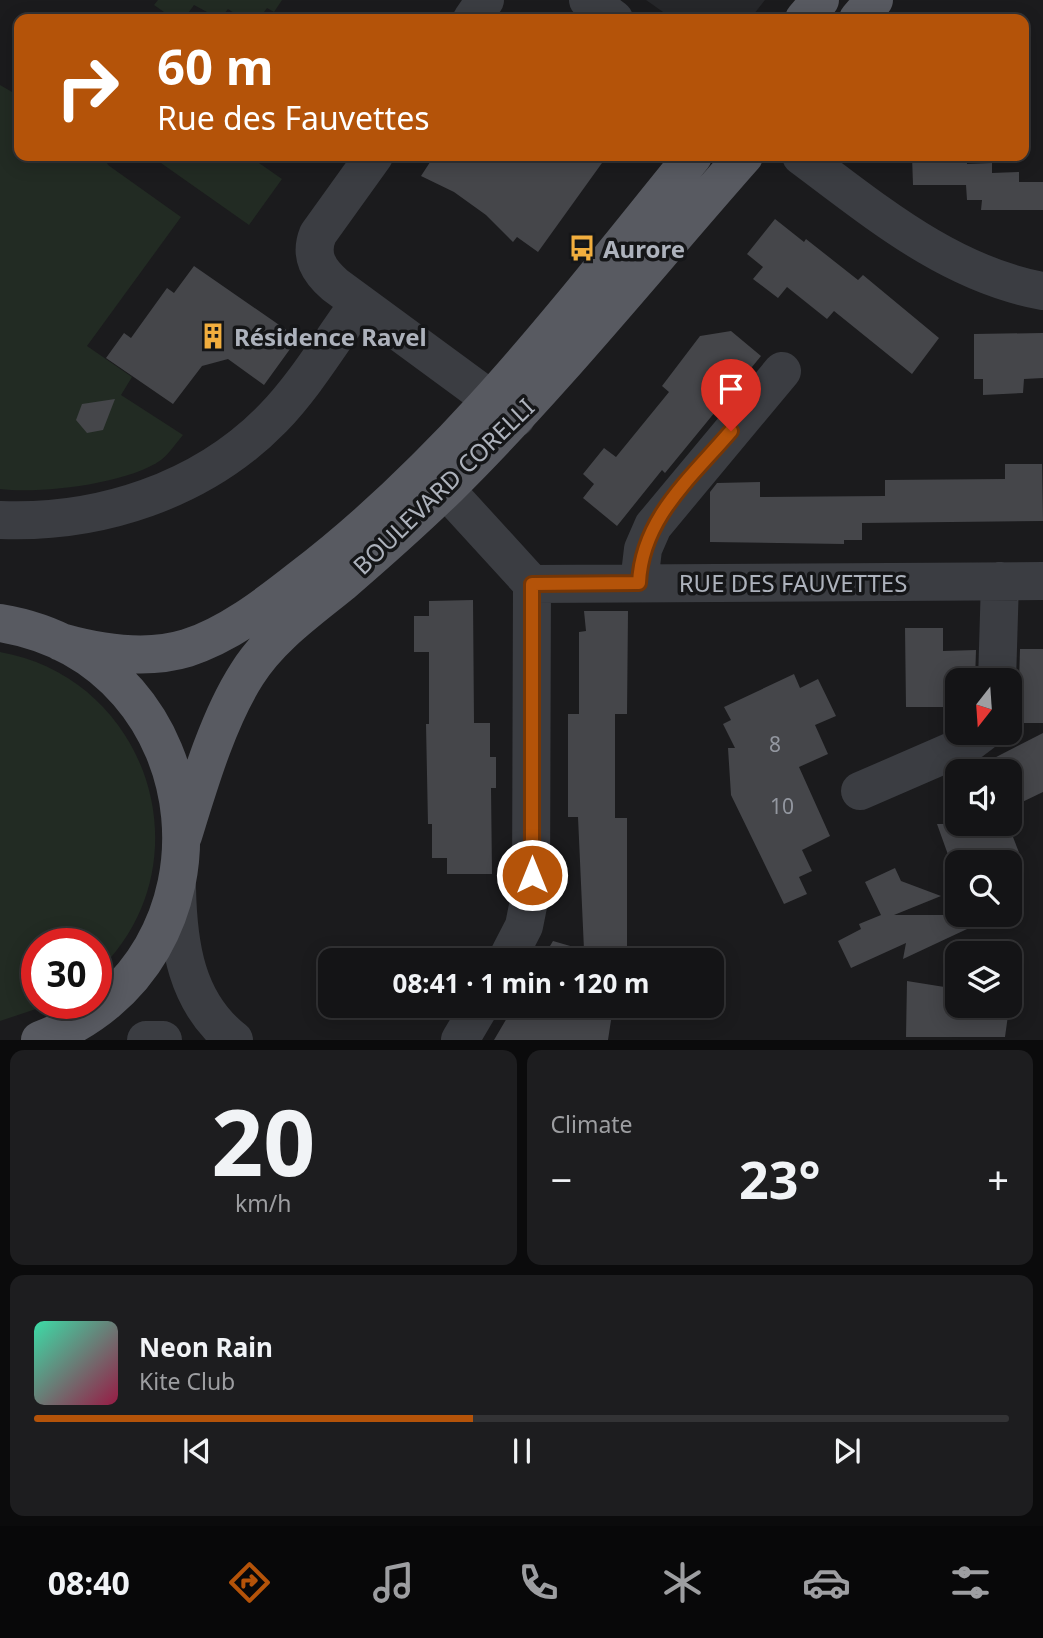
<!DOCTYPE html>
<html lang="en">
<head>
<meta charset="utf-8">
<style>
	:root { --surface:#141416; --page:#1d1d1f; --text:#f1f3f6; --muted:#9d9ea1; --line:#333335; --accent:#b45309 }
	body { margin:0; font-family:"Noto Sans",sans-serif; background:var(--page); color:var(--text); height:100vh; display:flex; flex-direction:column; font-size:26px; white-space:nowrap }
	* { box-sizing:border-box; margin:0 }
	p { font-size:23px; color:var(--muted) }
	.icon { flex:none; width:38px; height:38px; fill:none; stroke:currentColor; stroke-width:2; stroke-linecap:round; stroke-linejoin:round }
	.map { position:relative; height:1040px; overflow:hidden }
	.drawer { display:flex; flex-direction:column; gap:10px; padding:10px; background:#0b0b0c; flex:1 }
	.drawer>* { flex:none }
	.top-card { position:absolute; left:14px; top:14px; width:1015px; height:147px; border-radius:14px; box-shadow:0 4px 18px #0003,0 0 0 2px var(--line); background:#b45309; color:#fff; overflow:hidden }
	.needle { width:46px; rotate:197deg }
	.tools { position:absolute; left:945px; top:668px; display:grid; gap:14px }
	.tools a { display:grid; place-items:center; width:77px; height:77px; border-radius:14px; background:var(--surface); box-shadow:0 4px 18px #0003,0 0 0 2px var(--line); font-size:35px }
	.speed { position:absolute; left:21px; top:928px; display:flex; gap:14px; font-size:35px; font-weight:700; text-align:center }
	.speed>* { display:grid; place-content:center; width:91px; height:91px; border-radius:50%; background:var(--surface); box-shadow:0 4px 18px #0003,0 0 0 2px var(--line); line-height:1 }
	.speed .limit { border:10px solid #d22; background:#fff; color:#111 }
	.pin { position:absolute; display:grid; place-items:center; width:60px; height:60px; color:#fff; margin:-72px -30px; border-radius:50% 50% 50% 0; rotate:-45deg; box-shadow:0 0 7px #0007 }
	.pin .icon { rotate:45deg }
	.me { position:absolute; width:77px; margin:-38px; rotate:0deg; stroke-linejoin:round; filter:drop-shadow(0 0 5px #0008) }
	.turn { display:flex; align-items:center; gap:24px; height:147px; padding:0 28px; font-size:32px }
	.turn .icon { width:91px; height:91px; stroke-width:2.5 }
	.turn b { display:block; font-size:49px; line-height:60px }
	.big { font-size:52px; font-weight:700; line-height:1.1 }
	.drawer .tile { flex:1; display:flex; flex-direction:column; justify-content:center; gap:10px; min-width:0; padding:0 24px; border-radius:14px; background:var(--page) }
	.drawer .dial { align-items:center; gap:0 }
	.dial b { font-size:91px; line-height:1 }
	.song { display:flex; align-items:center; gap:21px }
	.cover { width:84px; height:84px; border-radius:10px; background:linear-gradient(135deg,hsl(160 70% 55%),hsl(340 70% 35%)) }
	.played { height:7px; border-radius:4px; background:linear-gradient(90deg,var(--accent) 45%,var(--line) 45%) }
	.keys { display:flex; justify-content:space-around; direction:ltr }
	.heat { display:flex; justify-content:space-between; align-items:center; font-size:38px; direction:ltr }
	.drawer .tiles { flex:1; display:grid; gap:10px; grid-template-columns:1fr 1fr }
	.tile:last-child { grid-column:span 2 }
	.trip { position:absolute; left:318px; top:948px; width:406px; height:70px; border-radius:14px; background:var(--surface); box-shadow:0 4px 18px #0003,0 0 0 2px var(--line); font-weight:700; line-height:70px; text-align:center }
	.menu { display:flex; height:112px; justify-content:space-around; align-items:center; background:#080809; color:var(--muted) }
	.menu .icon { width:49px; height:49px }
	.menu .active { color:var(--accent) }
	.menu b { font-size:32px; color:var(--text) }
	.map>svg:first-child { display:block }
	.built { fill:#26272a }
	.green { fill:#222b23 }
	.building { fill:#45464a }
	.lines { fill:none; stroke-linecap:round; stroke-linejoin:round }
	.minor { stroke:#3b3d42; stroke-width:38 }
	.major { stroke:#585a61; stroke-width:38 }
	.route-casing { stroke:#753606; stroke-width:18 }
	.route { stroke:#b45309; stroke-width:12 }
	.labels { text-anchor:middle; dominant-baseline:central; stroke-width:7; stroke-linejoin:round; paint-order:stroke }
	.number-label { font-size:21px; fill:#9397a0 }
	.poi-label { font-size:24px; font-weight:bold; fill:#adb2bc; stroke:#151618; text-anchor:start }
	.street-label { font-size:24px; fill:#adb2bc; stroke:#151618 }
</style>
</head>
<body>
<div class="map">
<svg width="1043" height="1040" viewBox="0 0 1043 1040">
	<rect width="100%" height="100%" fill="#1b1b1d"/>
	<path class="built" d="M646 0H765L750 19H673Z"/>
	<path class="green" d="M158 0H282L274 12 267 8 259 19H243L228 9 220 19 194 5 184 19H174L154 5Z
		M0 85 19 96V156H104L108 165 181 217 87 346 132 377 121 395 183 435C176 443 169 454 161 460 127 484 41 494 0 489Z
		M151 156H249L282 179 249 225Z
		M0 652C151 679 209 867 96 973V943H37V1003H54L0 1021Z"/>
	<path class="building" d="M434 156H607L538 252 517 237 513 242 486 215 454 192 421 176Z
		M912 156H967V164L992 163V173L1019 172V182H1043V210H981L982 200H967L966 185H913Z
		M775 219 804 242 806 239 858 280 863 275 939 338 912 374 834 311 827 319 787 287 778 298 753 279 763 267 747 254Z
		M194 266 298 338 264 385 228 359 202 366 173 404 106 358 124 333 131 338 167 288 174 293Z
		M731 331 761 356 665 473 662 470 617 526 583 498 594 484 583 474 604 448 616 457 669 392 662 386 700 336Z
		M1043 333V378L1024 379 1023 393 983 395V379H974V334Z
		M115 399 103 430 87 433 76 420 82 404Z
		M1005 464H1042L1043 521 862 523V540H844V544L710 542V492L717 483 760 482V497L885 496V480L1005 479Z
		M473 600 474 723H490V757H496V788H491L492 874H447V858H432V824H428L426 724H429V652H414V616H429V601Z
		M584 611H628L627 714H615V818H627V961H541L553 941 584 950 578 817H568V714H579V632L586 631Z
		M905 628H943V651L976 650 975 681 944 685V707H906Z
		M1020 649H1043V723H1010V698L1019 682Z
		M794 674 800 688 818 679 836 716 815 725 828 754 799 767 830 836 802 850 812 871 799 877 807 894 784 904 731 795 728 748H735L723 724 731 720 724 707Z
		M1043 733V792L1010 808V774L1015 772H967Z
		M937 824H1008L1023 863H951Z
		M895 868 901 881 941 896 894 915H997L903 959 906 943 851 968 838 941 861 929 859 924 881 915 865 882Z
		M907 981 957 989V1009L1009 1008 1005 1037H906Z
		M514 1006H595L612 1014 608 1040H494Z"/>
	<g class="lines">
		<path class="minor" d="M588 0 614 19
			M472 19 485 0
			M374 156 318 234C309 256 319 271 335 285L516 418
			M801 156C875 211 949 274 1043 291
			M426 468 532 584 1043 581
			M0 520C99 524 202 491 273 418 306 384 331 341 359 303
			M639 583 643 549 653 526 782 371
			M997 681 1000 581
			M860 791 966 745 982 733
			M177 887C178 945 186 1002 234 1040
			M506 961 524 926 531 891 532 584
			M146 1040H163
			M460 1040 480 1006"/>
		<path class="major" d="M804 19 820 0
			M858 19 874 0
			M0 623C219 659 248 963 40 1040
			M61 642C100 653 148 660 187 648 228 635 267 605 300 579 455 461 571 306 693 156
			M183 836C199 784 218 719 247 674 270 637 309 610 342 583 378 552 414 520 448 487 553 383 646 267 744 156"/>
	</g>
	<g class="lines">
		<g class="route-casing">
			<path id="route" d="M532 875V584L639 583C642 518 691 478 731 431"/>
		</g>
		<use href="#route" class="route"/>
	</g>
	<defs>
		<g id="bus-bare" transform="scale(2.1)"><path d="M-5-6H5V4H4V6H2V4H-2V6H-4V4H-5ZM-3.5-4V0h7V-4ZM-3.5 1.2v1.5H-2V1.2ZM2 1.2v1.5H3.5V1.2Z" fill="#f2ae3e" stroke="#151618" stroke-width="2.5" paint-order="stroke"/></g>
		<g id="building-bare" transform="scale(2.1)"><path d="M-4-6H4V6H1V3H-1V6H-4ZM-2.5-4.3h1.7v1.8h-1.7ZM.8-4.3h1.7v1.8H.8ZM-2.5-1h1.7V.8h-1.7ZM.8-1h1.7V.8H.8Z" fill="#f2ae3e" stroke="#151618" stroke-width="2.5" paint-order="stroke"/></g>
	</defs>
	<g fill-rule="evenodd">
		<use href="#bus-bare" x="582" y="248"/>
		<use href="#building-bare" x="213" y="336"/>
	</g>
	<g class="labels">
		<g class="number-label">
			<text x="775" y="744">8</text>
			<text x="782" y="806">10</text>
		</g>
		<g class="poi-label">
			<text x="603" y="248">Aurore</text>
			<text x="234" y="336">Résidence Ravel</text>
		</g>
		<g class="street-label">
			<text transform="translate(443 486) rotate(-44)">BOULEVARD CORELLI</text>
			<text x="793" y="582">RUE DES FAUVETTES</text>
		</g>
	</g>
</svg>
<div class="tools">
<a><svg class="needle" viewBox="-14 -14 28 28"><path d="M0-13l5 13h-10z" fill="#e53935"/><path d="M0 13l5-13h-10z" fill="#9d9ea1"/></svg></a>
<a><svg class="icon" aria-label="sound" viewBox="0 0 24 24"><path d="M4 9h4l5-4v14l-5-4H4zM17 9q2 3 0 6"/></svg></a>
<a><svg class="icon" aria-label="search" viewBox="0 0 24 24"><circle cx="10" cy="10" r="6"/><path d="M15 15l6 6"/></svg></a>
<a><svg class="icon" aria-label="layers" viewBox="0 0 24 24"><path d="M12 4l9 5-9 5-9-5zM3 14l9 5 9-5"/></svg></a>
</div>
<div class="speed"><div class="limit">30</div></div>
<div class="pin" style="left:731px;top:431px;background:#d93025"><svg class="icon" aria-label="arrive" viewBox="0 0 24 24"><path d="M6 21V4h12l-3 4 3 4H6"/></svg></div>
<svg class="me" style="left:532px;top:875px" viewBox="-20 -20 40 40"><circle r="17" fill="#b45309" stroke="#fff" stroke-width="3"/><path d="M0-11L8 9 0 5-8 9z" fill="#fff"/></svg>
<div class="trip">08:41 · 1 min · 120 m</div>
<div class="top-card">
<div class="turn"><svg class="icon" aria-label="right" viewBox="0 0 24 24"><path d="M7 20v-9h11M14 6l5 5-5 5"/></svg><div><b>60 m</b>Rue des Fauvettes</div></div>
</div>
</div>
<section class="drawer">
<div class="tiles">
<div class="tile dial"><b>20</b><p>km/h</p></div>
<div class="tile"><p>Climate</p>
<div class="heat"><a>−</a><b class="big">23°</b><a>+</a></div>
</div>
<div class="tile">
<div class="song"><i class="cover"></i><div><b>Neon Rain</b><p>Kite Club</p></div></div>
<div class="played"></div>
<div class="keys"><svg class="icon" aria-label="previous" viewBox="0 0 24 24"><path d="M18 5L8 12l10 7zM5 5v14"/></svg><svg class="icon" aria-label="pause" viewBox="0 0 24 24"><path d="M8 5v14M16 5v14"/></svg><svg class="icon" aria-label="next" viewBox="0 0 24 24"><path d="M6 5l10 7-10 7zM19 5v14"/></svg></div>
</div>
</div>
</section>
<nav class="menu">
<b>08:40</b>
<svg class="icon active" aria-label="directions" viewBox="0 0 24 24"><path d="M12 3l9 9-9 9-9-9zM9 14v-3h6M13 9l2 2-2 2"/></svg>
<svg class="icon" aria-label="music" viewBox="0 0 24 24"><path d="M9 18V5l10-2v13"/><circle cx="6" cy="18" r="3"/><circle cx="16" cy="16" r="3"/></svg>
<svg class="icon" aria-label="phone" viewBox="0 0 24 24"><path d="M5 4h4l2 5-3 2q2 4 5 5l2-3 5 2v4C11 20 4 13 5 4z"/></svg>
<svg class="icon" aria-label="climate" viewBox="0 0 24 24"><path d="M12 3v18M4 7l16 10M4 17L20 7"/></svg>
<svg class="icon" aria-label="car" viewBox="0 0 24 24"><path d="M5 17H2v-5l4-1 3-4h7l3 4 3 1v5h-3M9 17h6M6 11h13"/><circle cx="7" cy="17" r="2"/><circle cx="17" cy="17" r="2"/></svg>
<svg class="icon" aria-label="filters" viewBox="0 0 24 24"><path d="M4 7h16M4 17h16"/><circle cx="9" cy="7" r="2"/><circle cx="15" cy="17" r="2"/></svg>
</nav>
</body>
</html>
